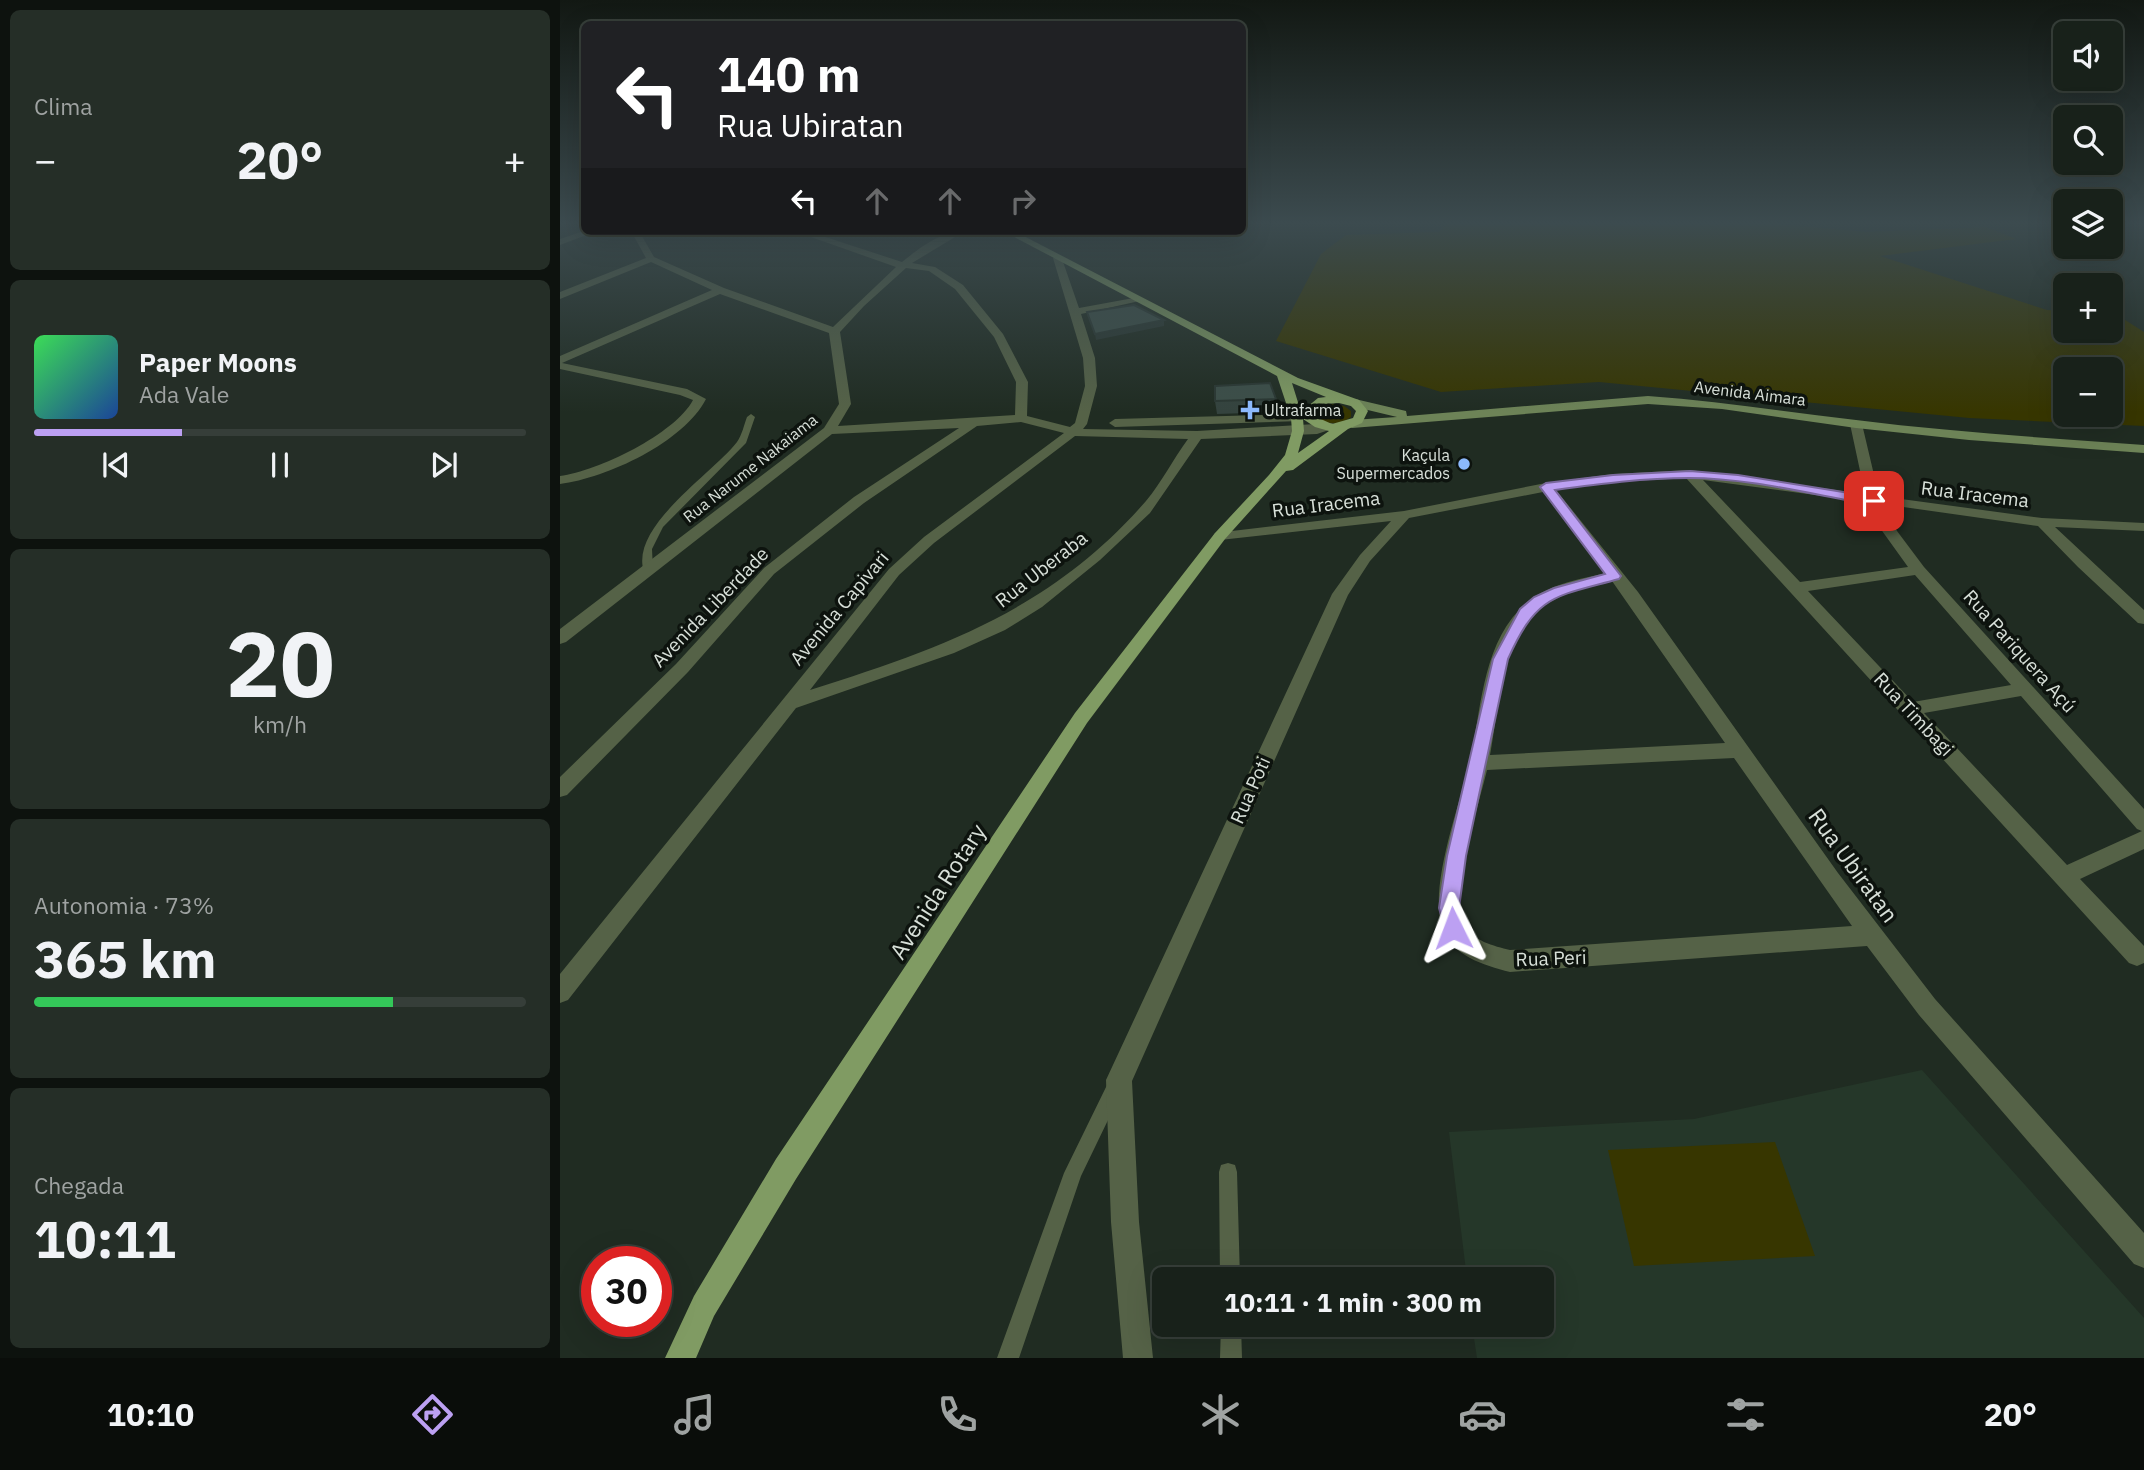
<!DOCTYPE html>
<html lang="pt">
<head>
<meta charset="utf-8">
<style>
	:root { --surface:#18211a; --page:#252e27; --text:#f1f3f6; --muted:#9fa3a2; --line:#363e39; --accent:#bca0f2 }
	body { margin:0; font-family:"IBM Plex Sans",sans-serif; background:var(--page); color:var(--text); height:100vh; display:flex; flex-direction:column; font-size:26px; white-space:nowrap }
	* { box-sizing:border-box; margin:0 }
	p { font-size:23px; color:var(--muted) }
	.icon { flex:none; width:38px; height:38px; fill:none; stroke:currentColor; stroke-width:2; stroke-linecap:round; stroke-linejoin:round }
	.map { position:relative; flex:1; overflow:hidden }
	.details { display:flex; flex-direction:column; gap:10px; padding:10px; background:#0d120e; width:560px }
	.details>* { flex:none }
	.top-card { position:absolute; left:21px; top:21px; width:665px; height:214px; border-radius:10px; box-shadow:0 7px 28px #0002,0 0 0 2px var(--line); background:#202124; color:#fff; overflow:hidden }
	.buttons { position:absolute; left:1493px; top:21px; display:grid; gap:14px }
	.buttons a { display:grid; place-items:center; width:70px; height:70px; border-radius:10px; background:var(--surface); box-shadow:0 7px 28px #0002,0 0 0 2px var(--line); font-size:35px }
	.speed { position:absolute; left:21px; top:1246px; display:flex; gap:14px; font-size:35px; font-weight:700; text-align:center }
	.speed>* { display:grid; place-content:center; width:91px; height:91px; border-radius:50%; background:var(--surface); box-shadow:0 7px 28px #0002,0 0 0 2px var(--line); line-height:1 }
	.speed .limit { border:10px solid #d22; background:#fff; color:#111 }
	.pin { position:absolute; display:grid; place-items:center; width:60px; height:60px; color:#fff; margin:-30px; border-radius:14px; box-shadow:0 4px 10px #0006 }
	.me { position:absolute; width:77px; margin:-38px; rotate:357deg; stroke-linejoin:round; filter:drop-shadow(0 0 5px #0008) }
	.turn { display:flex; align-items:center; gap:24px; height:147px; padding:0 21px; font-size:32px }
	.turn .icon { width:91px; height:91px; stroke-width:2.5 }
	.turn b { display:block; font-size:49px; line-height:60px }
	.lanes { display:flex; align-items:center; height:66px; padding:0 21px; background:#0003; justify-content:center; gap:35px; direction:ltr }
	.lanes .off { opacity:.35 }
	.big { font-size:52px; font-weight:800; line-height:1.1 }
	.details .card { flex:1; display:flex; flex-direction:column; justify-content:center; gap:10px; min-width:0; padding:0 24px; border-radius:10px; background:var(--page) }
	.details .dial { align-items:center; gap:0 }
	.dial b { font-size:91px; line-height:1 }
	.song { display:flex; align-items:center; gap:21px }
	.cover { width:84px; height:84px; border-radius:10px; background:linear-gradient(135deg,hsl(130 70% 55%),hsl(220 70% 35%)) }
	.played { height:7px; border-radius:4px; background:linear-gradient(90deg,var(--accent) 30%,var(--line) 30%) }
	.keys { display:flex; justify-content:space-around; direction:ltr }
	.heat { display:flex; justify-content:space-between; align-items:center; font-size:38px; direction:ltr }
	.charge { height:10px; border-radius:5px; background:linear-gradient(90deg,#34c759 73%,var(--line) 0) }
	.trip { position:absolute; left:592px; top:1267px; width:402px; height:70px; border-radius:10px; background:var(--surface); box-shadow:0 7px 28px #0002,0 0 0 2px var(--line); font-weight:800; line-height:70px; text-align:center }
	.tabs { display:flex; height:112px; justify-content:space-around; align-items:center; background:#0a0d0a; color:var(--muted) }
	.tabs .icon { width:49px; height:49px }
	.tabs .selected { color:var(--accent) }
	.tabs b { font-size:32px; color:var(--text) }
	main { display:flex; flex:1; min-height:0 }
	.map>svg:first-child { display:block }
	.built { fill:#253729 }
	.green { fill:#373600; fill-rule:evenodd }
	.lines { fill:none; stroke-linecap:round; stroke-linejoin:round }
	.service { fill:#556247; fill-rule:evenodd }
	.minor { fill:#556247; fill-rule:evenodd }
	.secondary { fill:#6d8357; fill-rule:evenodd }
	.primary { fill:#809b63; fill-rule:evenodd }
	.wall { fill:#34433e }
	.shaded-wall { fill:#2a3732 }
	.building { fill:#3c4e48; stroke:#2a3732; stroke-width:2 }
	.route { fill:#bca0f2; stroke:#7a689d; stroke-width:2 }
	.poi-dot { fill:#8cb9fc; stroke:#0d130e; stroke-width:2.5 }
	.labels { text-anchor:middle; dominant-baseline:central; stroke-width:7; stroke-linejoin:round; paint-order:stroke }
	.far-street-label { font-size:16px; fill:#d8e0d9; stroke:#0d130e }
	.far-poi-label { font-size:16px; fill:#d8e0d9; stroke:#0d130e; text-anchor:start }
	.street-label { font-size:19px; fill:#d8e0d9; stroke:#0d130e }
	.near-street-label { font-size:23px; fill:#d8e0d9; stroke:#0d130e }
</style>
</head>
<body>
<main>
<section class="details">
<div class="card"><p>Clima</p>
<div class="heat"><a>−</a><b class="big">20°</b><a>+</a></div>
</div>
<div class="card">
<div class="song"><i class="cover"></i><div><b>Paper Moons</b><p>Ada Vale</p></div></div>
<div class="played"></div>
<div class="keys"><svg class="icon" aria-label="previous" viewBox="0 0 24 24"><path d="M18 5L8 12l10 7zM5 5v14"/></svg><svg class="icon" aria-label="pause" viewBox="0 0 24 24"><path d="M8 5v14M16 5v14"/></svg><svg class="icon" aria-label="next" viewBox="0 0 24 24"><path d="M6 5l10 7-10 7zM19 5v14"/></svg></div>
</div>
<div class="card dial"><b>20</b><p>km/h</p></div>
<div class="card"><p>Autonomia · 73%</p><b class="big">365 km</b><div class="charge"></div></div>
<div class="card"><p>Chegada</p><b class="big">10:11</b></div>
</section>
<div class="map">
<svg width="1584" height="1358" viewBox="0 0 1584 1358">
	<rect width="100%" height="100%" fill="#202c22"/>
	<path class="built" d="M1362 1070 1584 1318V1358H917L912 1325H982V1279H907L889 1132 1134 1119Z"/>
	<path class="green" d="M888 223H1207L1307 232 1426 227 1456 239 1320 256 1487 310 1505 311V331H1550L1551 311 1584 332V426L1409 418 1039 382 881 392 716 341 761 254 786 235 879 232ZM1505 369H1550V415H1505Z
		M773 404 784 406 791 411V417C780 425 767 425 756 417L759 408Z
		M1215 1142 1255 1256 1074 1266 1048 1150Z"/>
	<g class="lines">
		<path class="service" d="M191 414 195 417 186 443 103 527 92 549 93 570 92 572H84C69 527 151 475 177 442 182 435 184 425 187 417Z
			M554 1080 560 1083 563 1089 521 1176 459 1358H437L504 1173 548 1083Z
			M668 1163 675 1165 677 1172 680 1279H660L659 1172 661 1165Z
			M661 1325H681L682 1358H660Z"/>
		<path class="minor" d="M24 231H37L0 245V239Z
			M71 231H79L94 257 164 288 273 327 336 267 234 231H247L342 262C361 247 381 231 405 231L352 263 375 267 403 285 443 334 468 382 467 416 510 427 515 423 525 386 523 358 493 258 501 256 519 308 579 297 584 300 521 314 535 358 537 386 527 424 523 429 637 431 772 423 778 427 757 434 641 439 590 513 540 560 482 607 445 630 394 653 236 708 8 1000 0 1003V974L329 569 364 537 504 433 461 422 417 426 304 503 214 574 128 672 7 795 0 797V777L116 664 204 568 294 497 399 428 272 434 6 642 0 644V629L264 428 279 404 269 333 160 294 2 363 127 389 146 399C124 442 47 478 0 484V476C38 471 115 434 133 400L120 395 0 369V356L152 290 91 262 0 299V292L86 258ZM346 268 369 271 395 289 434 337 456 382 455 415 278 426 291 404 280 332 304 306ZM515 436 628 439C613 459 602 482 586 501 491 610 382 648 250 690L339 575 374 543Z
			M737 414 743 418 741 421 555 427 549 423 555 419Z
			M1296 420 1302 424 1319 496 1482 518 1584 523V531L1495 527 1584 610V624L1578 623 1518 567 1478 526 1322 504 1337 531 1364 567 1584 809V849L1520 879 1584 946V963L1577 966 1569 963 1126 478 1053 482 996 490 1078 592 1278 873 1375 999 1584 1233V1268L1574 1264 1359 1015 1307 946 950 972C923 965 892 956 882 927 869 886 899 807 909 765 921 715 921 650 959 610 981 586 1015 580 1046 573L983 492 849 518 810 561 788 595 572 1081 579 1222 593 1358H563L551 1222 546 1080 772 594 800 555 831 521 660 540 653 536 655 533 844 511 986 483 1053 474 1130 470 1305 494 1290 424ZM1143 480 1307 502 1320 528 1348 567 1240 582ZM1355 575 1451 685 1353 702 1248 591ZM1052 581 1165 743 930 755C940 704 940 631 990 602 1009 591 1031 586 1052 581ZM1461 696 1577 829 1582 831 1507 865 1364 713ZM1174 758 1292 926 950 950C934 946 912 941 904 924 890 894 919 804 927 770Z"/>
		<path class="secondary" d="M1088 396C1158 401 1226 412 1296 420 1391 432 1488 438 1584 445V453L1409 440 1296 428 1162 409 1088 404 792 428 786 424 792 420 837 417 791 406 789 403 795 399 846 411 847 416Z"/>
		<path class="primary" d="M443 231H454L738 378 799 400 808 411 802 423 788 429 733 470 726 471 665 539 527 723 236 1179 154 1316 136 1358H105L134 1296 216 1159 515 713 655 533 709 475 725 455 732 431 731 418 717 376ZM732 383 766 397 758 398 741 412ZM779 403 791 406 796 411 793 418 772 424 754 416 753 413 765 404ZM743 419 755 427 769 431 738 453 744 431Z"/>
	</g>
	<path class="wall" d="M716 399V412L657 414 655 401Z"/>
	<path class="shaded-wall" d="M604 320V326L536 340 535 334Z"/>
	<path class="building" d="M574 305 604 320 535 334 527 312Z
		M710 383 716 399 655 401V386Z"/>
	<linearGradient id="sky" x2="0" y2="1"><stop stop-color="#121813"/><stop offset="0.54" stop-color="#3c4b4f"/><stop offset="1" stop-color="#3c4b4f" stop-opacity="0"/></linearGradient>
	<rect width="1584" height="413" fill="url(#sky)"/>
	<path class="route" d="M1130 471 1178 475 1314 497 1321 501 1314 505C1254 495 1190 478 1129 478 1084 478 1039 484 995 490L1061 576 1059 579C994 597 977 594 948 659L906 856 899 908 903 928 900 934 893 937 886 934 879 908 887 856 933 659 960 609 974 597 994 588 1045 574 980 487 986 483 1053 475Z"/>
	<g class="poi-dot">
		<path d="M686.5 399.5h7v7h7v7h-7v7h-7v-7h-7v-7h7z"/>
		<circle cx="904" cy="464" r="7"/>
	</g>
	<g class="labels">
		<g class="far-street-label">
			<text transform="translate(1190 393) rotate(7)">Avenida Aimara</text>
			<text transform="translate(190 468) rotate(-38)">Rua Narume Nakaiama</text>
		</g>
		<g class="far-poi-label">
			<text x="704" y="410">Ultrafarma</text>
			<text x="890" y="455" text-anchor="end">Kaçula<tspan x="890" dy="18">Supermercados</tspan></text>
		</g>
		<g class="street-label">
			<text transform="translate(1415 494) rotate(7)">Rua Iracema</text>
			<text transform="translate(766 504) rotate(-7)">Rua Iracema</text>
			<text transform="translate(481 569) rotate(-38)">Rua Uberaba</text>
			<text transform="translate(150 607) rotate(-46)">Avenida Liberdade</text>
			<text transform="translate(279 608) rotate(-50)">Avenida Capivari</text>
			<text transform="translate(1460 651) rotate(48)">Rua Pariquera Açú</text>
			<text transform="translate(1354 714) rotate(47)">Rua Timbagi</text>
			<text transform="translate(690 790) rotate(-66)">Rua Poti</text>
			<text transform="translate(991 958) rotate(-2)">Rua Peri</text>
		</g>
		<g class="near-street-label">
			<text transform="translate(1294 865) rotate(54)">Rua Ubiratan</text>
			<text transform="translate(377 891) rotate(-57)">Avenida Rotary</text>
		</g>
	</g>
</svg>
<div class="buttons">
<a><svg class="icon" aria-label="sound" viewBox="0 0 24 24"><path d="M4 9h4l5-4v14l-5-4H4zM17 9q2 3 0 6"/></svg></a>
<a><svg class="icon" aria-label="search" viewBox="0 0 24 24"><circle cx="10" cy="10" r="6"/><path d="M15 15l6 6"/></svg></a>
<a><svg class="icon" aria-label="layers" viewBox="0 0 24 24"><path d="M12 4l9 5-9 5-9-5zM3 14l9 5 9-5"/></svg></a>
<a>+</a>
<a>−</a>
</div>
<div class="speed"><div class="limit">30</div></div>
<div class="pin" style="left:1314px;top:501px;background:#d93025"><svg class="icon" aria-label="arrive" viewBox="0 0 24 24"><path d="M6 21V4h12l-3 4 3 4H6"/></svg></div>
<svg class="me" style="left:893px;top:928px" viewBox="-20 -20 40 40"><path d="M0-17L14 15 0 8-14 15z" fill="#bca0f2" stroke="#fff" stroke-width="4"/></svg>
<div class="trip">10:11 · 1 min · 300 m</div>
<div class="top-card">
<div class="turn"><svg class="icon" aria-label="left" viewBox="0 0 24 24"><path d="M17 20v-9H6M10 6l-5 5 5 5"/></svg><div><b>140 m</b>Rua Ubiratan</div></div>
<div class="lanes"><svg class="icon" aria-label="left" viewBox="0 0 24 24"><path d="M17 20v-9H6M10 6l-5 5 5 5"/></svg><svg class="icon off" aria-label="ahead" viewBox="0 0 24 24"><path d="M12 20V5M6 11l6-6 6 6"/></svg><svg class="icon off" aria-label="ahead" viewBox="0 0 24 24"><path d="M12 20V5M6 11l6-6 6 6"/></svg><svg class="icon off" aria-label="right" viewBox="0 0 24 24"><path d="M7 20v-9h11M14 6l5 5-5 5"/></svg></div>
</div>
</div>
</main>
<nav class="tabs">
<b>10:10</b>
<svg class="icon selected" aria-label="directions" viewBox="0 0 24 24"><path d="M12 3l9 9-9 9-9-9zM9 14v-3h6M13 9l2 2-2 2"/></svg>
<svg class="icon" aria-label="music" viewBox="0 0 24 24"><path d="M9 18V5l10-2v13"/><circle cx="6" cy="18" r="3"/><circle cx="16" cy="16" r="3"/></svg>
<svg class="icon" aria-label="phone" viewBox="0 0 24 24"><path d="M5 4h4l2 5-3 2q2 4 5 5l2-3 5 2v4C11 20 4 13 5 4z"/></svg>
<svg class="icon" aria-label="climate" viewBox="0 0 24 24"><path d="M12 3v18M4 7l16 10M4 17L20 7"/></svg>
<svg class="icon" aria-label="car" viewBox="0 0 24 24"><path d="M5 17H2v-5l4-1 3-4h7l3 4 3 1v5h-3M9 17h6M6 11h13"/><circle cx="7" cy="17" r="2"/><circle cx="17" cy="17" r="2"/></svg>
<svg class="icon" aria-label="filters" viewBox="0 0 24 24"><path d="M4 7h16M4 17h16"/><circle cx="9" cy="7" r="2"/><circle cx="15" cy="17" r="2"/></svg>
<b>20°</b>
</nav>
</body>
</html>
